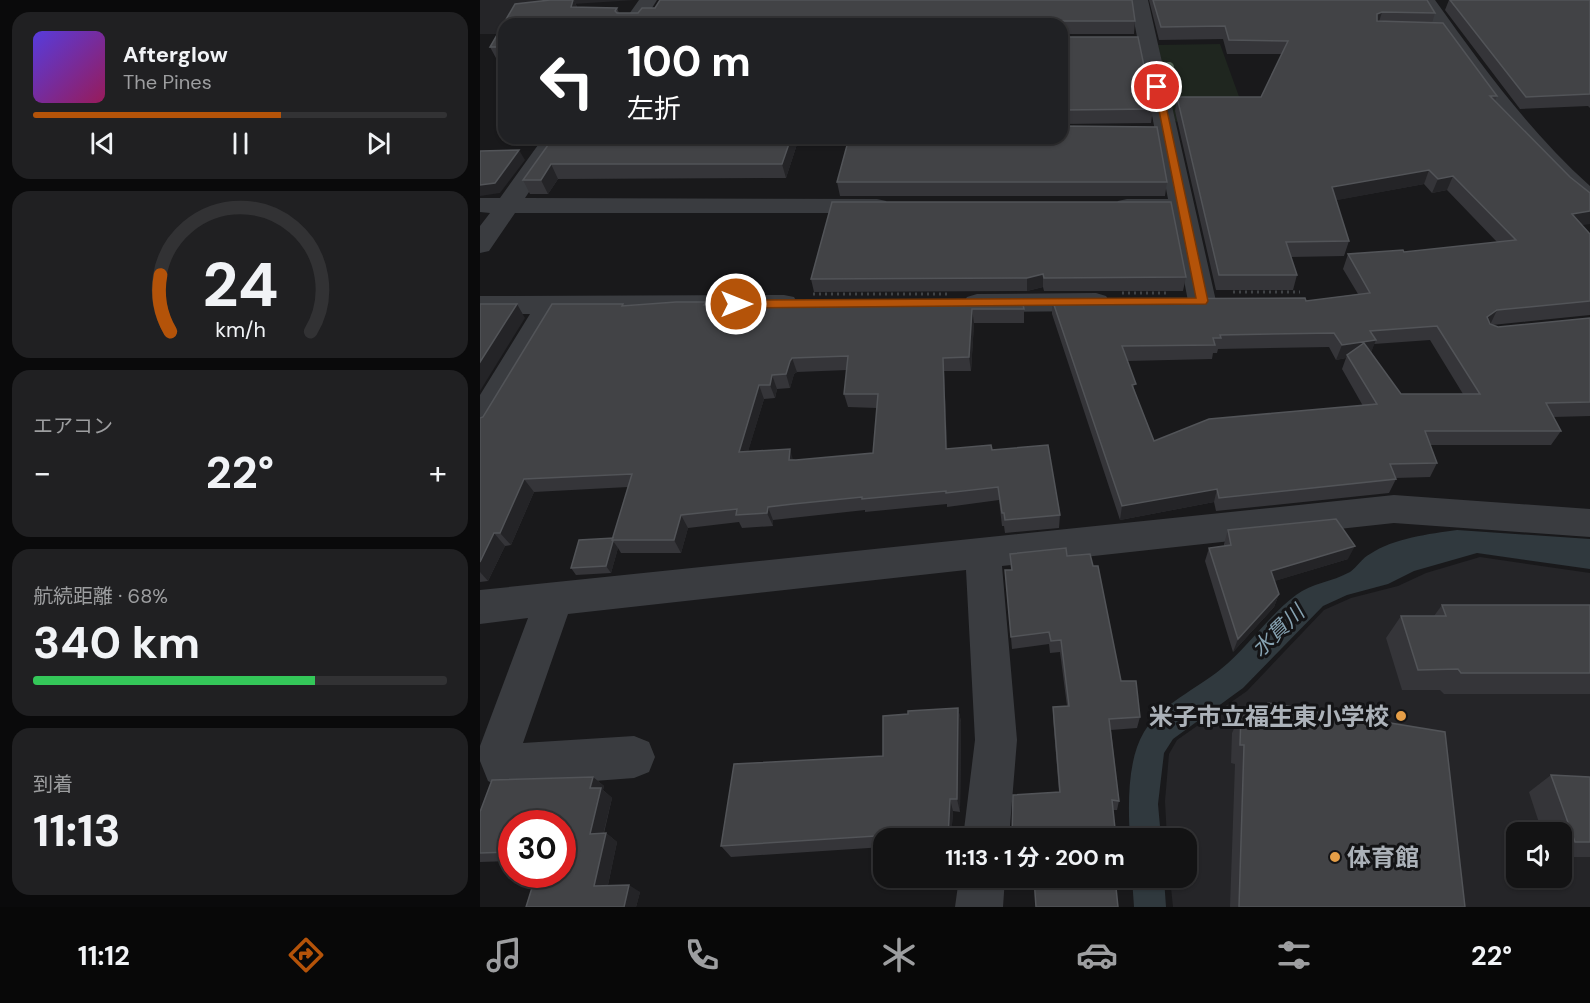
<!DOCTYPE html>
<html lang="ja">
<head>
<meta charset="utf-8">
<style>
	:root { --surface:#131314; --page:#202022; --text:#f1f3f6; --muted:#9d9ea0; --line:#323234; --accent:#b45309 }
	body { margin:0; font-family:"DM Sans","Noto Sans JP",sans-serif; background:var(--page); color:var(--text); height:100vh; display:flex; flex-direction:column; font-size:22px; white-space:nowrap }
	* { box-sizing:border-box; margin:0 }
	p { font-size:20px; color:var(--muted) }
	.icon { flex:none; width:33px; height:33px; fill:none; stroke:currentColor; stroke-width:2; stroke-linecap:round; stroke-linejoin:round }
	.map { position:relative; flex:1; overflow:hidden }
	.drawer { display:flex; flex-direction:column; gap:12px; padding:12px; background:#0a0a0b; width:480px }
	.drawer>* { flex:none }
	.banner { position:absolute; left:18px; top:18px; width:570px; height:126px; border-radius:18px; box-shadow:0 2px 4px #0004,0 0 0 2px var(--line); background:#202124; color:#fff; overflow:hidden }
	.controls { position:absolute; left:1026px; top:822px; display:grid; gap:12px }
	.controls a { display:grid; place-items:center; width:66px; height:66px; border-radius:12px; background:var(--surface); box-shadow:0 2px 4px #0004,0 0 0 2px var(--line); font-size:30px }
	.speed { position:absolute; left:18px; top:810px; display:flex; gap:12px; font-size:30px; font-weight:700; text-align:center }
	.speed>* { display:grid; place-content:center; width:78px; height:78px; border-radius:50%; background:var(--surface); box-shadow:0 2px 4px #0004,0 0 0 2px var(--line); line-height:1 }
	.speed .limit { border:9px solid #d22; background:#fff; color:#111 }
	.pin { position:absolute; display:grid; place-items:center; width:51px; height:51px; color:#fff; margin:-26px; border:3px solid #fff; border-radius:50%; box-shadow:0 2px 6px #0007 }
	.me { position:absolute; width:66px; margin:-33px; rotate:90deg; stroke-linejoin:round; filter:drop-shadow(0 0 4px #0008) }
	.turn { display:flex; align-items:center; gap:21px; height:126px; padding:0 30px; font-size:27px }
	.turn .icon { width:78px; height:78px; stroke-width:2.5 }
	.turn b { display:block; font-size:42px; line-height:51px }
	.big { font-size:45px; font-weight:700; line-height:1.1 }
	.drawer .widget { flex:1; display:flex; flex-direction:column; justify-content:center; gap:9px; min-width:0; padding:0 21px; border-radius:18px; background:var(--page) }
	.drawer .dial { align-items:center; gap:0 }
	.dial svg { height:156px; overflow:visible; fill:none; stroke:var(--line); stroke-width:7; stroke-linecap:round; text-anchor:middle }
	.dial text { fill:var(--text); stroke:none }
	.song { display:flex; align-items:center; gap:18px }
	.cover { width:72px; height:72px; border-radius:9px; background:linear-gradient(135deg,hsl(250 70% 55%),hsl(330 70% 35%)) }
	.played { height:6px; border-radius:3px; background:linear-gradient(90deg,var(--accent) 60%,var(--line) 60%) }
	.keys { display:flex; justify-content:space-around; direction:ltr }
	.heat { display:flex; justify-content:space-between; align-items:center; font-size:33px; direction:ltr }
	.charge { height:9px; border-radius:4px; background:linear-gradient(90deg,#34c759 68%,var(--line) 0) }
	.trip { position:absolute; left:393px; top:828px; width:324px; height:60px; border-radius:18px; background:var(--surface); box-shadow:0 2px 4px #0004,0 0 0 2px var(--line); font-weight:700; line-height:60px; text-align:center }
	.tab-bar { display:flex; height:96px; justify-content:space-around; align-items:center; background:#080808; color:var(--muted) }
	.tab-bar .icon { width:42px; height:42px }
	.tab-bar .on { color:var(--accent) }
	.tab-bar b { font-size:27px; color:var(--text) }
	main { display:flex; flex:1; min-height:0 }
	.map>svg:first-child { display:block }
	.built { fill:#252528; fill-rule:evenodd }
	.green { fill:#1f261f }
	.water { fill:#30393e }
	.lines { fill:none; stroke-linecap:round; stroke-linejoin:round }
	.path { stroke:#404346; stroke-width:3; stroke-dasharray:2 4; stroke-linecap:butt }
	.minor { fill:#3a3c40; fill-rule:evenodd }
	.tree { fill:#556555 }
	.wall { fill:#353539; fill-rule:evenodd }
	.shaded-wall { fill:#242427 }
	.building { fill:#424346; stroke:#525458; stroke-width:1.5; fill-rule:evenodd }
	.route { fill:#b45309; stroke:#753606; stroke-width:1.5 }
	.poi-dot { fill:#e59e47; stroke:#141416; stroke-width:2 }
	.labels { text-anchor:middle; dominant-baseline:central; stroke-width:6; stroke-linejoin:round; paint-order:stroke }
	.water-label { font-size:21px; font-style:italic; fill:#86a2b1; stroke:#141416 }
	.near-poi-label { font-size:24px; font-weight:bold; fill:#acb2b9; stroke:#141416; text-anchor:end }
</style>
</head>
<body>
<main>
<section class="drawer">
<div class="widget">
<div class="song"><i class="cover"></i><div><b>Afterglow</b><p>The Pines</p></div></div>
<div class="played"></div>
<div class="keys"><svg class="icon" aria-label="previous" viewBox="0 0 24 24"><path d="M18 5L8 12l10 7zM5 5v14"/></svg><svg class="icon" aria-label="pause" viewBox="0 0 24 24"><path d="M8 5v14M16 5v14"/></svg><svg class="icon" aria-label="next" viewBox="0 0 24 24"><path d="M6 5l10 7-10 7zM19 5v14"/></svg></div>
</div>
<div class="widget dial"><svg viewBox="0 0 100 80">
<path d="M14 69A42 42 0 1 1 86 69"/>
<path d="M14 69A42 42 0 0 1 9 40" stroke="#b45309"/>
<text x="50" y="56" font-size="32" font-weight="700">24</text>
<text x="50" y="72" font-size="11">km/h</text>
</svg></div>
<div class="widget"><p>エアコン</p>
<div class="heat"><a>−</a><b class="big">22°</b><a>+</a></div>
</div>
<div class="widget"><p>航続距離 · 68%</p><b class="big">340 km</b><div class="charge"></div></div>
<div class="widget"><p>到着</p><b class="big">11:13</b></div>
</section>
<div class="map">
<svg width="1110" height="907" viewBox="0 0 1110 907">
	<rect width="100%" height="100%" fill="#19191b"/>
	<path class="built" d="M0 0H155L46 7 24 24V34H0Z
		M1000 557 1110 573V907H693L690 878H706V838H687L685 801 689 754 697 740 767 691 844 610 871 598 918 586 946 573ZM1036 832H1082V878H1036Z"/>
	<path class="green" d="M740 44 770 127 708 126 695 121 678 45Z"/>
	<path class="water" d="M977 530 1110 539V569L997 553 934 571 908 584 867 595 843 606 763 688 693 739 684 753 678 804 681 838H650C648 807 647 760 664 732 681 704 717 689 741 669 768 647 788 616 816 595 832 583 852 582 870 572 877 567 882 558 890 554 914 538 949 534 977 530Z
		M652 878H684L686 907H654Z"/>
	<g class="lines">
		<path class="path" d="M753 292H820
			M642 293H689
			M333 294H470"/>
		<path class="minor" d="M159 0H177L162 24H142Z
			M650 0H668L736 301 732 307 722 310 712 307 708 301 691 213H647L638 211 635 206 638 201 647 199H688Z
			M937 0H955C1002 66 1049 131 1110 186V206C1095 203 1082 187 1071 175 1020 122 978 61 937 0Z
			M63 138H85L45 198 397 199 406 201 409 206 406 211 397 213H35L9 251 0 253V226L10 213 0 212V198H20Z
			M616 293 626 296 630 302 626 308 616 311 497 312 487 309 483 303 487 297 497 294Z
			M304 295 314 297 318 304 314 311 304 313 79 314 11 429 0 433V395L50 314H0V296Z
			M914 495 1110 509V537L914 523 522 566 537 740 529 838H483L495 740 486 570 88 614 43 743 154 736 169 742 175 757 169 772 154 778 23 788 8 781 0 761V746L48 618 0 624V590Z
			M479 878H525L523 907H475Z"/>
	</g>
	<g class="tree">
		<circle cx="689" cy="67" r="5"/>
		<circle cx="694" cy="90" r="6"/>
	</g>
	<path class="wall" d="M70 0H94L97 7 137 8 139 13H158L162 8H175L180 0H652L655 21 654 34H582V24H24V60H17L10 47 35 4Z
		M669 0H947L955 13 952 23 1017 96 1015 101 1102 225 1110 234V315L1012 325 1018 327 1110 318V416L1073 417 1081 431 1071 445H950L957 463 950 477 915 478 916 479 909 493 736 511 734 502 640 520 572 314V299L826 301 878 294 863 269 868 254 924 252 1017 242 967 190 952 193 944 184 856 200 869 241 864 256 811 257 817 275 813 290H736L695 111 697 97H781L802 54H747L743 39 679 40ZM950 340 983 394H921L891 352 894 344ZM849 347 856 360 866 358 862 369 883 406 674 441 655 392 647 361 732 359 733 353H737L738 349Z
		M969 0H1110V108L1108 106 1040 109 965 10Z
		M582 37 673 109 671 123 582 124Z
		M73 138H319L306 178 78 179 68 194H50L43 180Z
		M357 182H687L685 196H360Z
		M352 202 706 277 703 291H564L563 287 547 291 334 292 331 279Z
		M227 305 544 309V323H494L491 371H464L467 449 512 450 580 515 579 528 525 533 524 526H522L519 500 467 507V504L385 512V510L293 520V526L262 528 259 522 208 528 201 553H141L138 548 131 573 96 575 91 568 133 538 148 487 54 492 31 545 25 546 8 581 0 582V418L3 417 144 306ZM367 370 364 394 368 407 397 408 393 453 316 460 268 451 284 399 295 398 297 389 310 388 314 374 317 372Z
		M748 530 868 559 794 581 799 594 794 607 753 652 725 561 729 548 744 546V544Z
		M530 554 587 556 641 681 660 717 657 728 631 730 639 801 637 810H633L579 792 573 718V707L587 706 580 652 570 653 569 644 532 649 525 570H531Z
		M962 605H1110V694H964L960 690H922L906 638 921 616H954Z
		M788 703 985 907H750L755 764 751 763 752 733 761 714 781 716Z
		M478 708 481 722 480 812 473 811 471 838H404V847L251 857 241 846 403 756 428 714Z
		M1071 775 1110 777V857H1082V832H1062L1049 792Z
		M113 777 124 786 123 790 132 798 124 833H126L137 842 128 885 160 892 156 907H46L54 880 47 876 82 874 32 824V861L0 862V812Z"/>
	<path class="shaded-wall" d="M93 0H94L98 10 91 7Z
		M902 12 898 25 893 27 897 14Z
		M311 138H319L306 178 302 164Z
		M39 150 45 160 20 193 0 196V185Z
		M71 164 78 179 68 194 61 180Z
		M949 170 944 184 847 202 852 187Z
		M973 176 967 190 952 193 958 179Z
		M1110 211V224L1084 228 1092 214Z
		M563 274V287L547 291V278Z
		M37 304 45 318 0 391V362Z
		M492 309 494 323 491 371 489 357Z
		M1017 310 1010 325 1007 317Z
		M896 340 890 355H867L866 358 856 360 862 345Z
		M312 358 317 372 314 374 310 388 306 374 310 361Z
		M463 358 464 371 468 462 466 449Z
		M292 375 297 389 295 398 290 385Z
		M279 385 284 399 264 465 259 452Z
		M310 449 314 463 309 460Z
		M44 479 54 492 31 545 20 533Z
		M737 489 734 502 640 520 642 506Z
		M288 507 293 520V526L287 513Z
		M201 515 208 528 201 553 194 540Z
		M14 533 25 546 8 581 0 572V562Z
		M133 541 138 548 131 573 126 566Z
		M875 546 868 559 785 584 791 571Z
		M799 594 794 607 753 652 758 639Z
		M478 708 481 722 480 812 477 799Z
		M113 777 124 786 123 790 132 798 121 843 110 834V788Z
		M470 799 473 811 471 838H468Z
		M126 833 137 842 126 894 114 886Z
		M149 885 160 892 156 907H144Z"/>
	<path class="building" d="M70 0H93L91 7 137 8 135 11 137 13H158L162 8H175L180 0H652L655 21H582L580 24H24V47H10L35 4Z
		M673 0H947L955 13 902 12 897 14V21L963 23 1017 96H1010L1090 177 1110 193V211L1092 214 1110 234V301L1017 310 1007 317 1010 324 1018 327 1110 318V402L1066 403 1081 431H945L957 463 910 464 916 479 739 498 737 489 642 506 572 299 825 298 826 301 890 293 868 254 923 250 924 252 1036 240 973 176 958 179 949 170 852 187 869 241 806 242 817 275H739L697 97H781L808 41 749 40 745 26 681 27ZM957 326 1000 394H921L884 343 867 355 897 404 729 419 674 441 652 385 656 384 642 346 735 345 733 338H741L740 335 854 333 862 345 896 340 890 331Z
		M970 0H1110V94L1046 97Z
		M582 37H658L673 109 582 110V112Z
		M582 126 677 127 687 182H357L369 138H582Z
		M73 138H311L302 164H71L61 180H43Z
		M39 150 15 183 0 185V151Z
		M352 202H691L706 277 564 278 563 274 547 278 331 279Z
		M542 300 544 309H492L489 357 463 358 466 449 511 445 512 450 568 445 580 515 525 520 524 513H522L518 487 466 493V491L382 499V497L313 504 288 507 287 513 256 515 257 509 201 515 194 540H132L152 474 44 479 20 533H14L0 562V418L3 417 72 304H143L142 306 196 302H226L224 305 324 301ZM368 356 364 394H398L393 453 316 460H309L310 449 259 452 279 385H290L292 375 306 374 310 361 312 358Z
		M0 304H37L0 362Z
		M856 519 875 546 791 571 799 594 758 639 729 548 751 545 748 530Z
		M133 538 132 540 133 541 126 566 91 568 99 540Z
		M586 548 587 556 610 554 613 566H618L641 681H656L660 717 629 719 639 801 632 800 636 838H532L533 795 580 792 573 707 589 706 581 640 571 641 569 632 531 637 525 570H532L530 554Z
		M962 605H1110V673H981L978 669 938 670 921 616H966Z
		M788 703 965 732 985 907H759L764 745H760L761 714 788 717Z
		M478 708 477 799H470L468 838H426L427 834 241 846 254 764 403 756V716L428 714V711Z
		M1071 775 1110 777V842H1095Z
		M113 777 110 788H121L110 834 126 833 114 886 149 885 144 907H46L56 875 47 876V874H82V824H32V852L0 853V812L12 780Z
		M554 878H635L638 907H556Z"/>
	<path class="route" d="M674 85 682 87 728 301 726 304 256 308 251 304 256 300 716 298Z"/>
	<g class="poi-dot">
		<circle cx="921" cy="716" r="6"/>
		<circle cx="855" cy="857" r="6"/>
	</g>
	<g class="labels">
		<g class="water-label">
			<text transform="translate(798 631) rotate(-44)">水貫川</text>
		</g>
		<g class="near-poi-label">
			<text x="909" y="716">米子市立福生東小学校</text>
			<text x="867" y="857" text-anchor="start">体育館</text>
		</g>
	</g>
</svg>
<div class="controls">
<a><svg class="icon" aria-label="sound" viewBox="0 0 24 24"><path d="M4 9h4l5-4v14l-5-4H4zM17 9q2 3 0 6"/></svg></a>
</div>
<div class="speed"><div class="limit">30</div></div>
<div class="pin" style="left:677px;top:87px;background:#d93025"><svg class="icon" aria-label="arrive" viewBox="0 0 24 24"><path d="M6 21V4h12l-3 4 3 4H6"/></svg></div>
<svg class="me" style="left:256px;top:304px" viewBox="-20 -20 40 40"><circle r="17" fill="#b45309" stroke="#fff" stroke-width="3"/><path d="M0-11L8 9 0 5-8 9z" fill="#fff"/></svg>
<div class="trip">11:13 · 1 分 · 200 m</div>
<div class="banner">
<div class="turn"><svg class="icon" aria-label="left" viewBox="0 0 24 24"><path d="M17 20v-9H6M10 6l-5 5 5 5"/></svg><div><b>100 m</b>左折</div></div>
</div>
</div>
</main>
<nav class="tab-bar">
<b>11:12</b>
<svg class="icon on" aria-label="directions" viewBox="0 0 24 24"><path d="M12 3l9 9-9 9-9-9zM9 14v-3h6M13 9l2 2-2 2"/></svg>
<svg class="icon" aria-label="music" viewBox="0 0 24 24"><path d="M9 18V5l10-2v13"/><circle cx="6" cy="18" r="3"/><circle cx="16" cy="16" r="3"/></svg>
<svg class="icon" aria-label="phone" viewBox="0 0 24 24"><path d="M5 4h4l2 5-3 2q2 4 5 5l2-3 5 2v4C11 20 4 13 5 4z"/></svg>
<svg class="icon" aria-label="climate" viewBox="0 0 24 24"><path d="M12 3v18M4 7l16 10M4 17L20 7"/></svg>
<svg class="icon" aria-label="car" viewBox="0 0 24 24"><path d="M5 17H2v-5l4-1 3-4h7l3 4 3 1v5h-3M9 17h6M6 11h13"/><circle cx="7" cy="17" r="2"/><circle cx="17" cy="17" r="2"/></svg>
<svg class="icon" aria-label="filters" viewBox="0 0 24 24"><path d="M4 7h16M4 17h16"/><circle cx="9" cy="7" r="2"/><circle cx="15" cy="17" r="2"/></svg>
<b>22°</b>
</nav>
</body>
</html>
